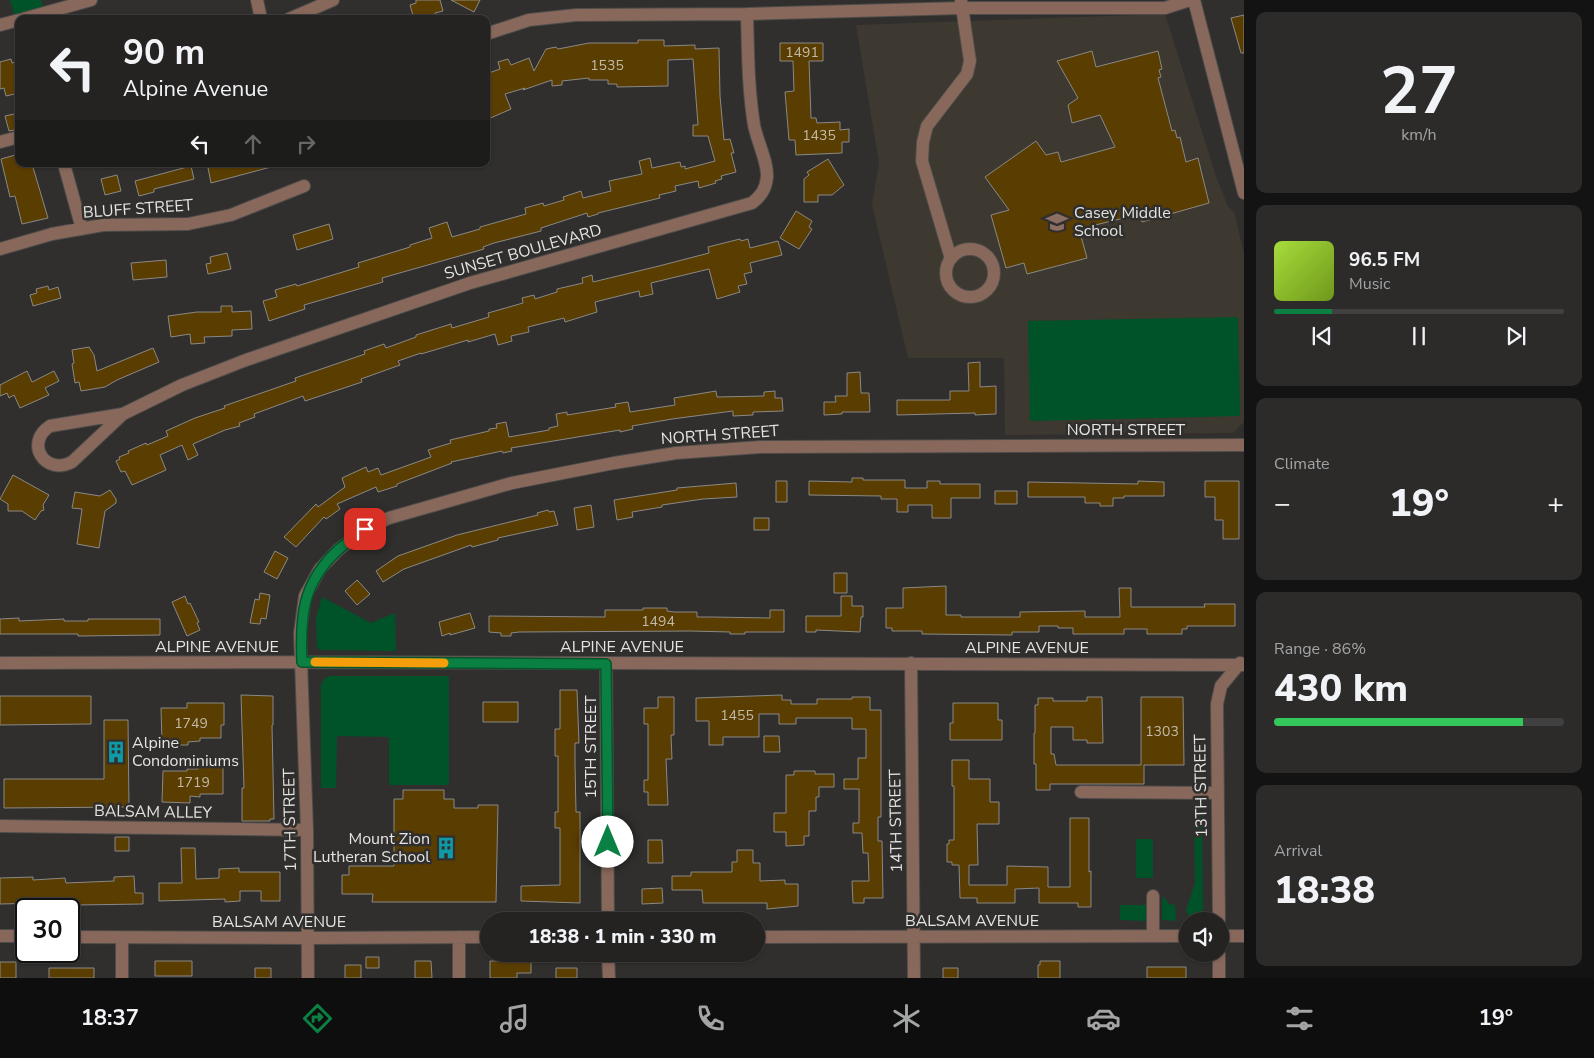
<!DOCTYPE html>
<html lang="en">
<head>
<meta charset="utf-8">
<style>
	:root { --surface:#242322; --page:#2c2b2a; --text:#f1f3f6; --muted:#a3a4a5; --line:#414040; --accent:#0b8043 }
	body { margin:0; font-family:"Nunito Sans",sans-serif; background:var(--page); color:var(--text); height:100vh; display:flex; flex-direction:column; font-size:19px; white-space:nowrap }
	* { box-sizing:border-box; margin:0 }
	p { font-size:16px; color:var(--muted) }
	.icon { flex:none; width:28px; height:28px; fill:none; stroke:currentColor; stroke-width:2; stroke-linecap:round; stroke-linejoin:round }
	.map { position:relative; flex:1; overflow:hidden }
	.drawer { display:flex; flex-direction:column; gap:12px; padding:12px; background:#141313; width:350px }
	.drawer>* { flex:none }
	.top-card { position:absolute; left:15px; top:15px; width:475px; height:152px; border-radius:10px; box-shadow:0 1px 4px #0004,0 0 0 1px var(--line); background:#242322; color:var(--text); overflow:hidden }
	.buttons { position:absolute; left:1179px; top:912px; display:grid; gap:10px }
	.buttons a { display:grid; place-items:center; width:50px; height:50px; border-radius:50%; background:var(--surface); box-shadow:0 1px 4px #0004,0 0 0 1px var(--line); font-size:25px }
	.speed { position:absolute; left:15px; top:898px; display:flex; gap:10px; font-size:25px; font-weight:700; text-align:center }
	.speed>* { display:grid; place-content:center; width:65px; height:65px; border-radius:50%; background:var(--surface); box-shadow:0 1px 4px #0004,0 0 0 1px var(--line); line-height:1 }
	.speed .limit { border:2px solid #111; border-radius:8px; background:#fff; color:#111 }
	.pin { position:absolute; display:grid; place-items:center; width:42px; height:42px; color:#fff; margin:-21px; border-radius:10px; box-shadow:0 2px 8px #0006 }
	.me { position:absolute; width:55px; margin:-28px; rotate:0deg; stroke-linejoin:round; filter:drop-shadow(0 0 4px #0008) }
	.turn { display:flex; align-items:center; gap:18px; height:105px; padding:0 25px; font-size:22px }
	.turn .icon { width:65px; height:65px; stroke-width:2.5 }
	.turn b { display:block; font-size:35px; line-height:42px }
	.lanes { display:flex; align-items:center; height:48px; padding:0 25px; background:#0003; justify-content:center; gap:25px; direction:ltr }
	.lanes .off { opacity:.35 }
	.big { font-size:38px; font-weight:800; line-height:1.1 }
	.drawer .card { flex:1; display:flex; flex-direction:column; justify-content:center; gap:8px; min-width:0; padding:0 18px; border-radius:10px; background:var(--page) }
	.drawer .dial { align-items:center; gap:0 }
	.dial b { font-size:65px; line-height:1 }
	.song { display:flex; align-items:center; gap:15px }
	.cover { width:60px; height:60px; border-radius:8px; background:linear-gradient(135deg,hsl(80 70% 55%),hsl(80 70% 35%)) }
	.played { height:5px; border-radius:2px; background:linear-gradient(90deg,var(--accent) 20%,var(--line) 20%) }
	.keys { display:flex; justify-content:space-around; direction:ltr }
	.heat { display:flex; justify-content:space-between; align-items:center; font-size:28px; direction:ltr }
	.charge { height:8px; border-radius:4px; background:linear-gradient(90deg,#34c759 86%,var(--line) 0) }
	.trip { position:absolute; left:480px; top:912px; width:285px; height:50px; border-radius:25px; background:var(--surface); box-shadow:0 1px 4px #0004,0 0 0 1px var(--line); font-weight:800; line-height:50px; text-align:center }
	.tab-bar { display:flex; height:80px; justify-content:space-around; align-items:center; background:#0e0e0e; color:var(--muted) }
	.tab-bar .icon { width:35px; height:35px }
	.tab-bar .current { color:var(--accent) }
	.tab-bar b { font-size:22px; color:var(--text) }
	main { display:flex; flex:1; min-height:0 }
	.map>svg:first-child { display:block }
	.built { fill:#3d3830 }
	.green { fill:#005329 }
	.building { fill:#5a3d00; stroke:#8a8986 }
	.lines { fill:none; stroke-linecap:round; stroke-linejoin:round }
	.minor-casing { stroke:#4d4c4a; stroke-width:14 }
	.minor { stroke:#88685b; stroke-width:12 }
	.route-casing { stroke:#07532c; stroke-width:12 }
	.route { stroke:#0b8043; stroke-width:9 }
	.slow { stroke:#f59e0b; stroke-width:9 }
	.labels { text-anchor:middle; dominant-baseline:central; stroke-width:5; stroke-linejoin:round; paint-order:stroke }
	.number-label { font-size:14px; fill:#c2baaa }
	.street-label { font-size:16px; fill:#e4e4e2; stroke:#302f2d }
	.poi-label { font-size:16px; fill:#e4e4e2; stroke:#302f2d; text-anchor:start }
</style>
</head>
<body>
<main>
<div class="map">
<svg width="1244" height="978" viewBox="0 0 1244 978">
	<rect width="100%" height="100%" fill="#302f2d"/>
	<path class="built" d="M1165 14 1217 179 1228 206 1234 212 1244 253V422L1233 433 1005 435 1004 358H908L872 205 879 163 856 25Z"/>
	<path class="green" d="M10 0H41L45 13 16 21Z
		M1238 317 1240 416 1030 421 1028 321Z
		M322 597 371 623 395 613 396 651 321 650 317 648 316 618Z
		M329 676H449V785H389V737L337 736 336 788H321V685L324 679Z
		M1202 814 1203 913 1202 917 1196 920 1189 917 1186 910 1195 883 1194 820 1196 817Z
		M1136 839H1153V878H1136Z
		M1164 897 1169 904 1175 905 1176 921 1162 920V899Z
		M1120 905H1148L1147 921 1120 920Z"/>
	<path class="building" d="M416 0H440L443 11 435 13 437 19H414L410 5 416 3Z
		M451 0H480L474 12Z
		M1244 15V53H1241L1231 18Z
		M638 40H664V46L695 45V49L719 48 720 96 724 140 730 139 734 153H731L736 172 721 176 722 179 715 181 716 183 699 188 698 181 675 186 676 191 659 195 660 198 598 213V214L588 217 587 213 541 228V231L494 243 483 247 484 249 382 278 383 282 304 305 305 309 269 321 263 301 277 297 275 290 296 284 297 286 359 267 358 263 410 247V245L432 238 429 228 447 222 452 237 480 229V227L526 214 525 208 543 203 544 206 564 200 563 197 581 191 583 198 611 191 609 181 642 174 639 161 650 158 652 168 680 162 681 167 685 166V169L715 161 708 136H693V125H698L693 59 668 60V86L617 87V84H608V80H589V78L562 81V85L552 86V80L523 90 525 88 505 94 511 109 486 120V74L500 69 498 62 508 59 511 65 529 58 534 71 546 49 556 47 558 49 589 43H638Z
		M780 43H823V61H809L811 118H816L817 123 840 122V130L849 129V142H842V153L796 155 795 140H789L785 92 794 91 793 61H780Z
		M1092 51 1096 67 1158 51 1162 69 1159 70 1161 77 1158 78 1172 131 1175 130 1177 138 1180 137 1186 162 1198 158 1209 203 1142 222 1140 214 1079 229 1087 258 1027 274 1024 263 1006 268 991 215 1009 210 985 177 1036 141 1046 155 1058 152 1061 162 1115 147 1100 115 1072 123 1068 105 1078 98 1057 61Z
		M11 59 12 63 15 62 19 78V93L6 96 4 88 0 89V62Z
		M19 113V129L9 131 5 116Z
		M19 154V164H32L48 218 22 224 15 196 10 197 1 159Z
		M828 159 844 185 832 195H818V202H804V179L809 175 807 172Z
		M224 164H270L271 167 211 183 208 168Z
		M191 166 194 179 154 189V192L139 196 135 181Z
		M117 175 121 191 105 195 101 179Z
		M796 211 812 221 809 227 812 229 799 249 780 238Z
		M329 224 333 239 297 250 293 235Z
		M740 239 741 241 748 239 750 248 778 241 782 255 750 263 752 272 744 274 747 284 738 286 740 292 717 299 709 269 651 283 653 294 640 297 639 291 595 302 597 312 565 322 564 318 528 327 529 332 511 336 512 341 498 345 495 334 468 342V340L421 354V353L398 361 400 365 361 379 362 382 305 401 303 396 254 414 255 417 239 423 240 426 225 430 193 444 198 455 188 460 182 445 160 455 166 470 132 485 125 471 121 472 116 461 120 459 119 457 129 453 128 451 146 443 147 445 168 436 166 431 195 418 225 408 224 406 296 381 295 378 365 354 364 351 384 344 386 348 416 337V335L451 324 452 328 489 317 488 313 523 303 522 298 534 295 535 299 557 292V289L583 283 582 278 592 275 593 282 659 266 709 253 708 247Z
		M227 253 231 269 208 274 206 264 211 263 210 257Z
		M166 260 167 277 133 280 131 263Z
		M48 286 49 290 58 287 61 298 33 306 30 295 37 293 36 289Z
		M221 306H232V312L251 311 252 329 232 330V336L204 337 205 343 191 344 190 334 171 337 168 316 197 312H221Z
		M89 347 94 355 97 371 153 348 159 362 117 380 105 387 81 391 79 382 75 383 72 364 74 363 72 350Z
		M980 362V387L996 386V414L975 415V413L897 415V400H950V391H969L968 363Z
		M27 371 32 382 54 371 59 381 45 388 49 395 20 408 14 395 9 398 7 393 0 396V385Z
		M860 372 861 393H869L870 412H842V414L824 415V402H836L835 396H847V373Z
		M716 391 717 397 764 396V392L775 391V398H782L783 411 753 412V415L733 416V411L672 419 632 426 633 429 620 432V430L511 448 512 451 503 453 502 451 451 462 452 463 397 484V486L378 492 376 487 337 504 340 509 326 519 324 517 296 547 284 537 316 504 318 507 345 487 342 478 366 467 368 472 378 468 381 475 431 457 428 450 451 443 450 440 489 431V429L497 428 496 424 506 422 509 437 549 430V428L558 426 556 414 567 412V415L616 407 615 404 628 402 630 412 675 405 674 398Z
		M13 475 49 495 43 505 44 510 41 511 35 520 22 511H8V504L0 499Z
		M852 478H863V480H905V488H927V481H940V484H980V498H951V518H932V505H908V512H897V499H881V496L809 495V481L852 482Z
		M776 481H787V502H776Z
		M1138 481 1164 482V496H1124V498H1113V506H1100V503H1085V497H1028V482L1138 484Z
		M1205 481H1239V539H1223V520H1215V497H1205Z
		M736 483 737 497 703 499 662 505V507L632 512 633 517 617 520 614 500 677 490V488Z
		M110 490 116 499V503L105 511 99 548 77 544 82 509 72 508 75 492 100 496Z
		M995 491H1017V504H995Z
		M591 505 594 527 577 530 574 508Z
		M548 510 549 512 554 511 558 525 498 538V540L472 547 471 545 404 569 383 582 376 571 398 556 457 535 538 515 537 513Z
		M754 518H769V530H754Z
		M275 551 288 558 277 579 264 572Z
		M834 573H847V593H834Z
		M357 580 370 594 357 605 345 591Z
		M946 586V615H961V617H1020V612L1085 611V617H1120L1119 588H1131V607H1205L1204 604H1235V626H1187V629H1182V634H1147V629H1124V634H1073V628H1058V626H1039V632H1012V635L922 634V631H892V628H886V608H903V588Z
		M260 593 270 595 266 619 261 618 260 624 250 623 255 599 259 600Z
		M185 596 188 604 190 603 199 622 197 623 200 630 187 636 172 602Z
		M841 596H852V606H863V617H861L860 632 816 630V632H806V616H841Z
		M643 608H667V611L674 612H697V617H711L770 618V610H784V632H745V634H730V632L690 631 519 632 511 633V636H501V633L489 632V616L605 617V610H643Z
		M470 613 475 628 450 635V633L442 636 439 622Z
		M19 618V621L64 619V621H88V619H160V635L78 636V634H0V619Z
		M560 690H577L579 743H575V764L576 812H580V903L521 901V886L560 885V828H555V812H558V756H555V729H560Z
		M241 695 273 696V725H272L274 819H270V821H242V788H244Z
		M782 695V700H791V704H817V699H852V697H870V710H881V817H878V841H882L883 898H864V903H853L852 881H869L868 853H863L862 833H853V823H859V789H844V779H858V758H866V729H852V718H796V724H779V714H759V737H723V745H709V721H696V698Z
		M0 696H91V724L0 725Z
		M658 697H674V735H671L672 759H666L668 805H648V792H644V780H648V724H644V708H658Z
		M1087 697H1102L1103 743H1087V740H1073V727H1051V754H1054L1056 765H1141V697H1183L1184 765H1144V784H1050V790H1036V764H1034V733H1035V705H1038V698H1053V701H1087Z
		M483 702H518V722H483Z
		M187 703H224V725H221V738H200V741L188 742V745H162L161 708H187Z
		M953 703H998V720H1002V740H950V723H953Z
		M104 720H128L129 807 4 808V779H104Z
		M764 736H779L780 752H764Z
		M952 760H969V779H990V802H999V824H977L978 865H969V885H1007V866L1048 867V887H1070V818H1089V872L1091 871V907H1078V903H1039V888L1015 889V903H977V898H960L959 865H952V862H947V844H949V840H954V786H952Z
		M198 765 223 766V794H200V797L190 796V803L162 802 163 771H187V769H198Z
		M794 771H815V774H834V787H819V797H816V811H809V836H804V845L786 846V832H774V813H786V775H794Z
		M403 790H444V799H454V808H478V805H498L496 902H372L373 894H342V875H349V866H394V799H403Z
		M115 837H129V851H115Z
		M648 840H662L663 863H648Z
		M181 848H195L196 879 219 878V869L239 868V872H280V901H261V891H240V901L225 902V899L159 901V883H182Z
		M737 850H753V863H760V881L785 880V884H798V906L767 909V903H703L702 890H672V876H691V872H732V862H737Z
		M134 876 135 893H143V904L77 905V903L42 905V903L0 904V878L33 877V880L65 878 66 883 114 881V877Z
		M662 888 663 903 642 904V889Z
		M366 957H379V968H366Z
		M519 959H531V973H517V978H490V961H519Z
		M155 961H192V976H155Z
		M415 961H431L432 978H415Z
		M1040 961H1060V978H1038V965H1040Z
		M0 962H16V978H0Z
		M345 965H361V978H345Z
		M1147 967H1186V978H1147Z
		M49 968H94V978H49Z
		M255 968H271V978H255Z
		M556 968H577V978H556Z
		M943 968H958V978H943Z"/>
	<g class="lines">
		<g class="minor-casing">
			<path id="minor" d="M257 0 261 19
				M1194 0 1244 193
				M23 19 91 0
				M289 19 333 0
				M0 25 19 20
				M486 34 529 20 576 15 747 14 962 8H1165L1190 0
				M0 142 19 137
				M64 164 82 229
				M0 249 52 234 103 225 188 224 231 215 304 186
				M946 273a24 24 0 1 1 48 0a24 24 0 1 1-48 0Z
				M951 259 922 161 923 142 927 126 967 74 970 61 961 0
				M123 414 182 385 246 360 470 283 752 203C761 196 766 189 767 177 768 162 757 141 754 125 748 88 748 51 747 14
				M123 414 72 462C45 476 24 443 50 426Z
				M0 663 302 662 1244 665
				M606 663 608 921
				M911 663 914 978
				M1081 792 1217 793
				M0 826 307 830
				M1153 896V936
				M1219 921 1217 704 1221 686 1240 663
				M0 936H26
				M1220 936H1244
				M69 937 308 938 489 937
				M459 937V978
				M756 937 1188 936
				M122 938V978
				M608 954 609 978
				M1219 954V978
				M308 978 307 830 300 633 305 596 320 569 338 550 365 529 389 518 512 483 614 463 676 453 760 447 1244 445"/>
		</g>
		<use href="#minor" class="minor"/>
	</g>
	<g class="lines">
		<g class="route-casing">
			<path id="route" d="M365 529C356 536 346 543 338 550 302 583 300 617 302 662L606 664 608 842"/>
		</g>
		<use href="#route" class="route"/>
		<path class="slow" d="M315 662 444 663"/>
	</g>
	<defs>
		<g id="school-bare" transform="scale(1.725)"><path d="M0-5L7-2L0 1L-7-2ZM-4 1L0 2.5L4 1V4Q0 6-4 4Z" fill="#8d6e63" stroke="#302f2d" stroke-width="2.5" paint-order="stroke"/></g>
		<g id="building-bare" transform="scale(1.725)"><path d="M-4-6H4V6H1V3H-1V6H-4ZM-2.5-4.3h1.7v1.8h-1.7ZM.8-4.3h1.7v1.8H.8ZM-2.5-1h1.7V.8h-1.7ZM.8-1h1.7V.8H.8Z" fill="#0f9aa8" stroke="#302f2d" stroke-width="2.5" paint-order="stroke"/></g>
	</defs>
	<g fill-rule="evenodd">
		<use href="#school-bare" x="1057" y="222"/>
		<use href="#building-bare" x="116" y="752"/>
		<use href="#building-bare" x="446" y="848"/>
	</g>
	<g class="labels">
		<g class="number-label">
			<text x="802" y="52">1491</text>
			<text x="607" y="65">1535</text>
			<text x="819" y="135">1435</text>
			<text x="658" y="621">1494</text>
			<text x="737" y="715">1455</text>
			<text x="191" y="723">1749</text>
			<text x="1162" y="731">1303</text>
			<text x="193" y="782">1719</text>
		</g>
		<g class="street-label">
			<text transform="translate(138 209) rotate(-4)">BLUFF STREET</text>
			<text transform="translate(523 252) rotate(-16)">SUNSET BOULEVARD</text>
			<text x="1126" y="430">NORTH STREET</text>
			<text transform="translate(720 435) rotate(-4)">NORTH STREET</text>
			<text x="217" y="647">ALPINE AVENUE</text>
			<text x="622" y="647">ALPINE AVENUE</text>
			<text x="1027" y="648">ALPINE AVENUE</text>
			<text transform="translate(591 747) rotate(-90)">15TH STREET</text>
			<text transform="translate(1201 786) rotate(-91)">13TH STREET</text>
			<text transform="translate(153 812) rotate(1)">BALSAM ALLEY</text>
			<text transform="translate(290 820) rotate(-91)">17TH STREET</text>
			<text transform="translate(896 821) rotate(-91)">14TH STREET</text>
			<text x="972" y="921">BALSAM AVENUE</text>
			<text x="279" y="922">BALSAM AVENUE</text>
		</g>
		<g class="poi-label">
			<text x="1074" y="213">Casey Middle<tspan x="1074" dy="18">School</tspan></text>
			<text x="132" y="743">Alpine<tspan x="132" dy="18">Condominiums</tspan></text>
			<text x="430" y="839" text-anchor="end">Mount Zion<tspan x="430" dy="18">Lutheran School</tspan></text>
		</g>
	</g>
</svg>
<div class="buttons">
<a><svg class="icon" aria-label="sound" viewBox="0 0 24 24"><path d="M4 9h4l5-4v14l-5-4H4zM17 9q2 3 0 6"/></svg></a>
</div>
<div class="speed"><div class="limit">30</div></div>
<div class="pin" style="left:365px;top:529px;background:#d93025"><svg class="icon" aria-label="arrive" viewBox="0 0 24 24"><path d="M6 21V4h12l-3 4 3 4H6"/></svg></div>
<svg class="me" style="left:608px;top:842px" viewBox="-20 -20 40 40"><circle r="19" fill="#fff"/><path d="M0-13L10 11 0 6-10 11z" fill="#0b8043"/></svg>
<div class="trip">18:38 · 1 min · 330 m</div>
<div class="top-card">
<div class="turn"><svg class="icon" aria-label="left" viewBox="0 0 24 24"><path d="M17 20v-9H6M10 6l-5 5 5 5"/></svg><div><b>90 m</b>Alpine Avenue</div></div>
<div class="lanes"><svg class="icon" aria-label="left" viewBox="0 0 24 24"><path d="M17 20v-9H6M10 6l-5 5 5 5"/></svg><svg class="icon off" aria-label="ahead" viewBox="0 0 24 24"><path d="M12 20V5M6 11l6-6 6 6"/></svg><svg class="icon off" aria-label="right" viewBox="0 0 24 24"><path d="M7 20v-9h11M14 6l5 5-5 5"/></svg></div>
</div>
</div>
<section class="drawer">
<div class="card dial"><b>27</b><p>km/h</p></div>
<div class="card">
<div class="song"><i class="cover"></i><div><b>96.5 FM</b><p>Music</p></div></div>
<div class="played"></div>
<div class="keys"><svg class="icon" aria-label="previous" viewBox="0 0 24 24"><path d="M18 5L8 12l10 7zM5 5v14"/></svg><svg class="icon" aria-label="pause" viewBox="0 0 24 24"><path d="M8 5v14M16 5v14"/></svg><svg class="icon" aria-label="next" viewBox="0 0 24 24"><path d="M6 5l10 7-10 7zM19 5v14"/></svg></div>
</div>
<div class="card"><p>Climate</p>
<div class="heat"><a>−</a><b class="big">19°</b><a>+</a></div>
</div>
<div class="card"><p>Range · 86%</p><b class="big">430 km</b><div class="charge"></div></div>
<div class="card"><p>Arrival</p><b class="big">18:38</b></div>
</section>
</main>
<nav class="tab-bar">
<b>18:37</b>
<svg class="icon current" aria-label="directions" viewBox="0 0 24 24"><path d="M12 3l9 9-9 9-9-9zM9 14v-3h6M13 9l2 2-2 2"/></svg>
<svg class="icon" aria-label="music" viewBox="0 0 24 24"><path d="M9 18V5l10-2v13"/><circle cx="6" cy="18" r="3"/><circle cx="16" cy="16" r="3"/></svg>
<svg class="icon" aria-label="phone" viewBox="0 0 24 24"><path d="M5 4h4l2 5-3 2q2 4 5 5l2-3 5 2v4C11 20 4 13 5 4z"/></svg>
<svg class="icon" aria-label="climate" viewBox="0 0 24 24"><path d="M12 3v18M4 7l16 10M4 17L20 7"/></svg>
<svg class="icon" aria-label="car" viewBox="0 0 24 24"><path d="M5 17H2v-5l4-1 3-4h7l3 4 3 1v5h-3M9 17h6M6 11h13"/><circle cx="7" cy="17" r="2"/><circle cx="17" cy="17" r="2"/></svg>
<svg class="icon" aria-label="filters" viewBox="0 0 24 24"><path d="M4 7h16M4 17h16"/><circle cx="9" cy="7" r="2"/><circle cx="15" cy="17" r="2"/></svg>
<b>19°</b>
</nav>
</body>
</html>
